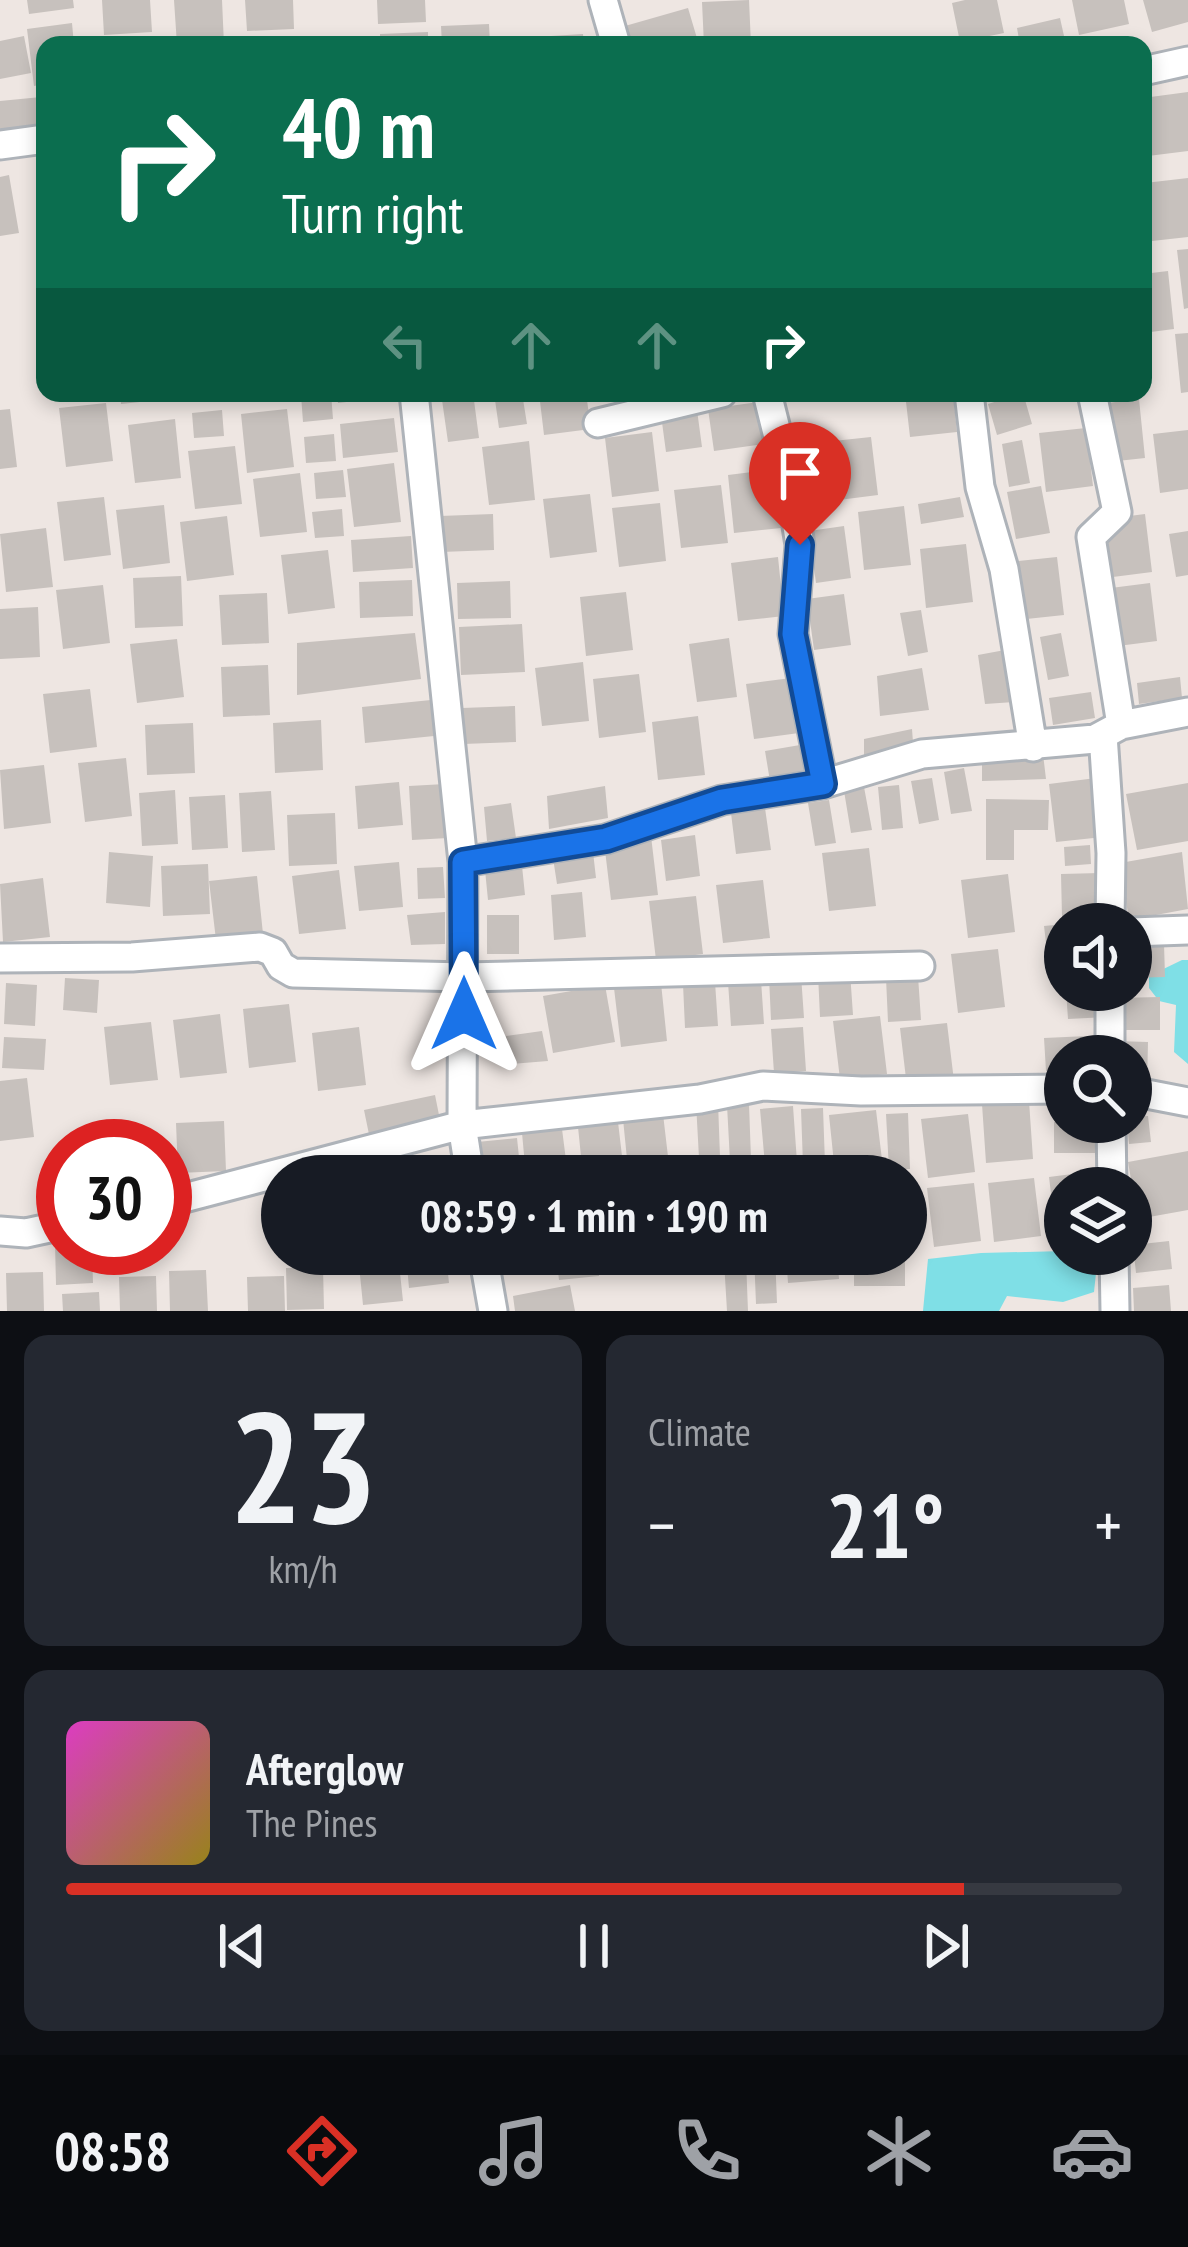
<!DOCTYPE html>
<html lang="en">
<head>
<meta charset="utf-8">
<style>
	:root { --surface:#171b24; --page:#242831; --text:#f1f3f6; --muted:#9ea1a6; --line:#363941; --accent:#d93025 }
	body { margin:0; font-family:"PT Sans Narrow",sans-serif; background:var(--page); color:var(--text); height:100vh; display:flex; flex-direction:column; font-size:45px; white-space:nowrap }
	* { box-sizing:border-box; margin:0 }
	p { font-size:39px; color:var(--muted) }
	.icon { flex:none; width:66px; height:66px; fill:none; stroke:currentColor; stroke-width:2; stroke-linecap:round; stroke-linejoin:round }
	.map { position:relative; height:1311px; overflow:hidden }
	.details { display:flex; flex-direction:column; gap:24px; padding:24px; background:#0d0f14; flex:1 }
	.details>* { flex:none }
	.guide { position:absolute; left:36px; top:36px; width:1116px; height:366px; border-radius:24px; box-shadow:0 6px 18px #0003; background:#0b6e4f; color:#fff; overflow:hidden }
	.buttons { position:absolute; left:1044px; top:903px; display:grid; gap:24px }
	.buttons a { display:grid; place-items:center; width:108px; height:108px; border-radius:50%; background:var(--surface); box-shadow:0 6px 18px #0003; font-size:60px }
	.speed { position:absolute; left:36px; top:1119px; display:flex; gap:24px; font-size:60px; font-weight:700; text-align:center }
	.speed>* { display:grid; place-content:center; width:156px; height:156px; border-radius:50%; background:var(--surface); box-shadow:0 6px 18px #0003; line-height:1 }
	.speed .limit { border:18px solid #d22; background:#fff; color:#111 }
	.pin { position:absolute; display:grid; place-items:center; width:102px; height:102px; color:#fff; margin:-123px -51px; border-radius:50% 50% 50% 0; rotate:-45deg; box-shadow:0 0 12px #0007 }
	.pin .icon { rotate:45deg }
	.me { position:absolute; width:132px; margin:-66px; rotate:0deg; stroke-linejoin:round; filter:drop-shadow(0 0 9px #0008) }
	.turn { display:flex; align-items:center; gap:42px; height:252px; padding:0 48px; font-size:54px }
	.turn .icon { width:156px; height:156px; stroke-width:2.5 }
	.turn b { display:block; font-size:84px; line-height:102px }
	.lanes { display:flex; align-items:center; height:114px; padding:0 48px; background:#0003; justify-content:center; gap:60px; direction:ltr }
	.lanes .off { opacity:.35 }
	.big { font-size:90px; font-weight:700; line-height:1.1 }
	.details .card { flex:1; display:flex; flex-direction:column; justify-content:center; gap:18px; min-width:0; padding:0 42px; border-radius:24px; background:var(--page) }
	.details .dial { align-items:center; gap:0 }
	.dial b { font-size:156px; line-height:1 }
	.song { display:flex; align-items:center; gap:36px }
	.cover { width:144px; height:144px; border-radius:18px; background:linear-gradient(135deg,hsl(310 70% 55%),hsl(50 70% 35%)) }
	.played { height:12px; border-radius:6px; background:linear-gradient(90deg,var(--accent) 85%,var(--line) 85%) }
	.keys { display:flex; justify-content:space-around; direction:ltr }
	.heat { display:flex; justify-content:space-between; align-items:center; font-size:66px; direction:ltr }
	.details .tiles { flex:1; display:grid; gap:24px; grid-template-columns:1fr 1fr }
	.card:last-child { grid-column:span 2 }
	.trip { position:absolute; left:261px; top:1155px; width:666px; height:120px; border-radius:60px; background:var(--surface); box-shadow:0 6px 18px #0003; font-weight:700; line-height:120px; text-align:center }
	.menu { display:flex; height:192px; justify-content:space-around; align-items:center; background:#090b0e; color:var(--muted) }
	.menu .icon { width:84px; height:84px }
	.menu .on { color:var(--accent) }
	.menu b { font-size:54px; color:var(--text) }
	.map>svg:first-child { display:block }
	.water { fill:#7fdfe6 }
	.building { fill:#c7c1bd }
	.lines { fill:none; stroke-linecap:round; stroke-linejoin:round }
	.minor-casing { stroke:#aeb3b9; stroke-width:33 }
	.minor { stroke:#fff; stroke-width:27 }
	.route-casing { stroke:#114b97; stroke-width:30 }
	.route { stroke:#1a73e8; stroke-width:21 }
</style>
</head>
<body>
<div class="map">
<svg width="1188" height="1311" viewBox="0 0 1188 1311">
	<rect width="100%" height="100%" fill="#eee6e2"/>
	<path class="water" d="M1182 960H1188V1064L1174 1052 1176 1005 1159 1001 1149 988V976Z
		M1065 1251 1098 1254 1094 1292 1063 1302 1007 1296 999 1311H923L928 1259 981 1253Z"/>
	<path class="building" d="M27 0H73L74 8 29 14Z
		M102 0H150L152 32 104 35Z
		M174 0H222L224 45H177Z
		M245 0H293L294 29 247 31Z
		M377 0H425L426 22 378 24Z
		M749 0 751 45H704L702 2Z
		M965 0H997L1004 33 960 42 952 3Z
		M1072 0H1124L1129 24 1079 35Z
		M1143 0H1188V22L1152 32Z
		M688 8 699 45H631L625 26Z
		M1060 18 1066 45H1020L1017 28Z
		M72 23 74 45H45V84L34 86 27 29Z
		M489 24 490 45H442L441 26Z
		M428 32V45H380V34Z
		M583 34 584 45H536L535 37Z
		M24 36 31 73 0 79V41Z
		M1188 92V151L1148 156 1143 98Z
		M41 97 43 134 0 140V101Z
		M9 175 19 233 0 236V177Z
		M1188 178V237L1152 241 1145 183Z
		M1188 249V308L1184 309 1177 250Z
		M1168 271 1174 329 1143 333V274Z
		M1188 333V392L1181 393 1175 334Z
		M120 393H177L178 398 121 404Z
		M331 393 333 419 303 422 301 395Z
		M337 393H396L397 396 338 403Z
		M441 393H473L479 438 448 442Z
		M494 393H522L527 424 499 428Z
		M539 393H586L591 429 544 435Z
		M905 393H953L957 432 910 437Z
		M1023 393 1032 424 997 435 988 404Z
		M1139 399 1145 458 1099 463 1092 405Z
		M766 401 772 443 714 451 708 409Z
		M106 403 113 461 66 467 59 408Z
		M10 409 17 467 0 469V410Z
		M287 409 294 467 247 473 241 414Z
		M222 410 224 436 194 438 192 413Z
		M697 410 702 447 666 452 661 415Z
		M394 418 398 452 343 458 340 424Z
		M175 419 181 478 135 483 128 425Z
		M1086 428 1093 486 1046 492 1039 433Z
		M1188 430V489L1160 493 1153 434Z
		M652 432 659 491 612 497 605 438Z
		M334 434 336 461 306 463 304 437Z
		M871 437 878 495 831 501 824 442Z
		M1022 440 1030 483 1009 487 1002 444Z
		M529 441 535 500 489 505 482 447Z
		M235 446 242 504 195 509 188 451Z
		M394 463 401 522 354 527 347 469Z
		M775 469 781 528 734 533 728 475Z
		M343 470 346 497 316 499 314 473Z
		M300 473 307 532 260 537 253 479Z
		M721 485 728 543 681 548 674 490Z
		M1041 486 1050 533 1016 539 1007 492Z
		M590 494 597 552 550 558 543 499Z
		M104 497 111 555 64 561 57 502Z
		M960 497 964 517 921 524 918 504Z
		M660 503 666 561 619 567 612 508Z
		M164 505 170 563 123 569 116 510Z
		M904 506 911 565 864 570 858 512Z
		M342 509 344 536 315 538 312 512Z
		M493 514 494 550 441 552 440 516Z
		M1145 514 1152 572 1105 578 1098 520Z
		M227 516 234 575 187 581 180 522Z
		M844 526 851 578 816 583 809 531Z
		M46 528 53 587 6 592 0 534Z
		M1188 531V575L1176 577 1169 534Z
		M411 536 413 568 353 572 351 540Z
		M966 544 973 602 926 608 920 549Z
		M328 550 335 608 288 614 281 555Z
		M778 557 784 616 738 621 731 563Z
		M1057 557 1064 615 1017 620 1010 562Z
		M181 576 183 626 135 628 133 578Z
		M412 580 413 616 360 618 359 582Z
		M510 581 511 618 458 619 457 583Z
		M1150 583 1157 641 1110 647 1103 589Z
		M103 585 110 643 63 649 56 590Z
		M626 592 633 650 586 656 580 597Z
		M267 593 269 643 222 645 219 595Z
		M844 594 851 645 814 650 807 599Z
		M38 607 40 657 0 659V609Z
		M921 610 928 652 908 656 900 613Z
		M522 624 525 672 461 675 459 627Z
		M415 633 421 679 297 695V643Z
		M1061 633 1069 676 1048 680 1040 637Z
		M729 638 737 697 697 702 689 644Z
		M177 639 184 697 137 703 130 644Z
		M1005 650 1014 702 985 704 978 655Z
		M583 662 589 721 542 726 535 668Z
		M268 665 270 715 223 717 221 667Z
		M922 668 929 710 880 716 877 676Z
		M639 674 646 732 599 738 593 679Z
		M1180 677 1182 698 1139 704 1137 683Z
		M791 678 799 733 754 739 746 684Z
		M90 689 97 747 50 753 43 694Z
		M1091 692 1095 718 1053 725 1049 698Z
		M431 700 434 736 365 743 362 707Z
		M515 706 516 742 463 744 462 708Z
		M698 716 705 775 658 780 652 722Z
		M321 720 323 770 275 773 273 723Z
		M193 723 195 773 147 775 145 725Z
		M912 729 914 756 864 763V739Z
		M800 745 805 776 770 781 765 751Z
		M1043 754 1046 779 982 781V757Z
		M126 758 132 816 85 822 78 763Z
		M44 765 51 823 4 829 0 770Z
		M964 768 972 811 951 814 944 772Z
		M932 778 939 820 919 824 911 781Z
		M1096 778 1103 837 1056 842 1049 784Z
		M399 782 403 825 358 829 355 786Z
		M1188 783V841L1137 850 1126 794Z
		M445 784 448 838 412 840 409 786Z
		M899 785 903 828 882 830 878 787Z
		M605 786 608 818 549 829 547 796Z
		M864 787 872 830 851 833 844 791Z
		M175 790 178 844 142 846 139 793Z
		M271 791 275 850 242 852 239 793Z
		M225 795 228 848 192 850 189 797Z
		M986 799 1049 800 1048 830H1014V860H986Z
		M829 800 836 843 815 846 808 803Z
		M511 803 516 838 487 841 484 807Z
		M765 808 771 850 736 854 731 813Z
		M335 813 337 864 289 866 287 815Z
		M695 835 700 876 666 881 661 840Z
		M651 836 658 895 611 900 604 842Z
		M1090 845 1091 864 1065 866 1064 847Z
		M869 848 876 906 829 911 822 853Z
		M109 852 153 856 150 907 106 903Z
		M593 852 596 878 557 884 553 858Z
		M1182 852 1188 909 1129 920 1120 863Z
		M399 862 403 907 359 911 354 866Z
		M208 864 210 914 163 916 161 866Z
		M522 866 525 895 488 900 485 870Z
		M443 867 445 898 418 899 417 868Z
		M339 870 346 929 299 934 292 876Z
		M1100 873 1101 916 1062 917 1061 874Z
		M1008 874 1015 932 968 938 961 880Z
		M257 876 263 934 216 940 209 881Z
		M43 878 50 937 3 942 0 884Z
		M763 880 770 938 723 943 716 885Z
		M582 892 586 937 554 940 551 895Z
		M696 896 703 954 656 960 649 901Z
		M445 912V944L411 945 407 915Z
		M487 915H519V954H487Z
		M1065 924V983L1051 985 1044 926Z
		M1164 944 1165 977 1131 978V946Z
		M998 949 1005 1007 958 1013 951 954Z
		M850 972 853 1015 820 1017 818 974Z
		M801 975 804 1018 771 1020 769 977Z
		M918 976 921 1020 888 1022 886 978Z
		M65 978 99 980 97 1013 63 1010Z
		M761 980 764 1024 731 1026 728 982Z
		M715 982 718 1026 685 1028 683 984Z
		M6 983 37 985 35 1026 4 1024Z
		M661 983 667 1041 621 1047 614 988Z
		M605 985 615 1042 553 1053 543 996Z
		M1066 990H1105L1107 1017 1068 1019Z
		M1160 997V1030H1117V998Z
		M289 1004 296 1062 249 1068 243 1009Z
		M220 1014 227 1073 180 1078 173 1020Z
		M880 1016 887 1074 840 1079 833 1021Z
		M151 1022 158 1080 110 1085 104 1027Z
		M947 1023 954 1081 907 1087 900 1028Z
		M359 1027 366 1085 318 1091 312 1033Z
		M803 1027 806 1071 774 1073 771 1029Z
		M542 1031 548 1061 499 1065 506 1036Z
		M1088 1036 1089 1056H1065V1070L1046 1071 1044 1038Z
		M4 1037 46 1039 44 1070 2 1068Z
		M1116 1041 1148 1042 1147 1086 1131 1085V1056H1116Z
		M27 1078 34 1137 0 1141V1081Z
		M435 1095 443 1135 372 1149 364 1110Z
		M1029 1101 1033 1159 986 1163 982 1104Z
		M718 1102 720 1157 699 1158 696 1103Z
		M749 1104 751 1159 730 1161 727 1105Z
		M793 1106 797 1162 765 1165 760 1109Z
		M823 1108 825 1164 803 1165 801 1109Z
		M876 1110 883 1168 835 1173 829 1115Z
		M908 1113 910 1169 889 1170 886 1114Z
		M663 1114 669 1165 628 1169 623 1119Z
		M968 1114 975 1172 928 1178 921 1119Z
		M1148 1116 1151 1142 1129 1144 1127 1122 1131 1117Z
		M224 1121 226 1171 178 1173 176 1123Z
		M618 1122 624 1173 583 1176 578 1127Z
		M1054 1122H1105L1104 1153H1054Z
		M562 1129 568 1176H526L522 1133Z
		M517 1138 521 1176H480L477 1142Z
		M1188 1151V1210L1138 1219 1128 1162Z
		M1096 1171 1098 1188H1065V1234L1056 1235 1049 1177Z
		M1034 1178 1041 1236 994 1242 988 1183Z
		M974 1183 981 1241 934 1247 927 1188Z
		M1169 1241 1172 1269 1136 1273 1133 1245Z
		M63 1242V1248H92L93 1283 56 1285 55 1243Z
		M398 1254 403 1301 363 1305 358 1255Z
		M406 1254H446L449 1283 409 1288Z
		M556 1254H597L599 1276 559 1280Z
		M626 1254H685V1256L628 1267Z
		M754 1254H775L777 1303 756 1304Z
		M786 1254H837L839 1279 788 1283Z
		M854 1255H905V1286H854Z
		M746 1260 748 1311H727L724 1261Z
		M323 1267 324 1309 287 1310 286 1268Z
		M206 1270 208 1311H170L169 1271Z
		M43 1272 44 1311H7L6 1273Z
		M156 1276 157 1311H120L119 1277Z
		M284 1276 285 1311H248L247 1277Z
		M570 1285 575 1311H515L513 1296Z
		M1169 1285 1171 1311H1134L1133 1288Z
		M99 1292 100 1311H63L62 1294Z"/>
	<g class="lines">
		<g class="minor-casing">
			<path id="minor" d="M603 0 616 45
				M1143 71 1188 61
				M0 145 45 139
				M414 393 463 862 462 1125 470 1176
				M767 393 791 489 800 545 793 634 823 784
				M969 393 980 487 1004 569 1033 747
				M1092 393 1117 512 1091 537 1121 725
				M598 423 722 393
				M1103 735 1111 853 1110 924
				M463 862 606 839 722 800 823 784 922 754 1095 739 1121 725 1188 712
				M1131 932 1188 930
				M0 958 132 957 260 947 273 952 281 966 293 973 465 977 920 966
				M1110 1056V990
				M1131 1091 1188 1102
				M1111 1122 1112 1188
				M165 1203 462 1125 700 1099 763 1086 861 1091 1065 1089
				M0 1231 26 1233 63 1225
				M483 1254 493 1311
				M1114 1254 1115 1311"/>
		</g>
		<use href="#minor" class="minor"/>
	</g>
	<g class="lines">
		<g class="route-casing">
			<path id="route" d="M464 1014 463 862 606 839 722 800 823 784 793 634 800 545"/>
		</g>
		<use href="#route" class="route"/>
	</g>
</svg>
<div class="buttons">
<a><svg class="icon" aria-label="sound" viewBox="0 0 24 24"><path d="M4 9h4l5-4v14l-5-4H4zM17 9q2 3 0 6"/></svg></a>
<a><svg class="icon" aria-label="search" viewBox="0 0 24 24"><circle cx="10" cy="10" r="6"/><path d="M15 15l6 6"/></svg></a>
<a><svg class="icon" aria-label="layers" viewBox="0 0 24 24"><path d="M12 4l9 5-9 5-9-5zM3 14l9 5 9-5"/></svg></a>
</div>
<div class="speed"><div class="limit">30</div></div>
<div class="pin" style="left:800px;top:545px;background:#d93025"><svg class="icon" aria-label="arrive" viewBox="0 0 24 24"><path d="M6 21V4h12l-3 4 3 4H6"/></svg></div>
<svg class="me" style="left:464px;top:1014px" viewBox="-20 -20 40 40"><path d="M0-17L14 15 0 8-14 15z" fill="#1a73e8" stroke="#fff" stroke-width="4"/></svg>
<div class="trip">08:59 · 1 min · 190 m</div>
<div class="guide">
<div class="turn"><svg class="icon" aria-label="right" viewBox="0 0 24 24"><path d="M7 20v-9h11M14 6l5 5-5 5"/></svg><div><b>40 m</b>Turn right</div></div>
<div class="lanes"><svg class="icon off" aria-label="left" viewBox="0 0 24 24"><path d="M17 20v-9H6M10 6l-5 5 5 5"/></svg><svg class="icon off" aria-label="ahead" viewBox="0 0 24 24"><path d="M12 20V5M6 11l6-6 6 6"/></svg><svg class="icon off" aria-label="ahead" viewBox="0 0 24 24"><path d="M12 20V5M6 11l6-6 6 6"/></svg><svg class="icon" aria-label="right" viewBox="0 0 24 24"><path d="M7 20v-9h11M14 6l5 5-5 5"/></svg></div>
</div>
</div>
<section class="details">
<div class="tiles">
<div class="card dial"><b>23</b><p>km/h</p></div>
<div class="card"><p>Climate</p>
<div class="heat"><a>−</a><b class="big">21°</b><a>+</a></div>
</div>
<div class="card">
<div class="song"><i class="cover"></i><div><b>Afterglow</b><p>The Pines</p></div></div>
<div class="played"></div>
<div class="keys"><svg class="icon" aria-label="previous" viewBox="0 0 24 24"><path d="M18 5L8 12l10 7zM5 5v14"/></svg><svg class="icon" aria-label="pause" viewBox="0 0 24 24"><path d="M8 5v14M16 5v14"/></svg><svg class="icon" aria-label="next" viewBox="0 0 24 24"><path d="M6 5l10 7-10 7zM19 5v14"/></svg></div>
</div>
</div>
</section>
<nav class="menu">
<b>08:58</b>
<svg class="icon on" aria-label="directions" viewBox="0 0 24 24"><path d="M12 3l9 9-9 9-9-9zM9 14v-3h6M13 9l2 2-2 2"/></svg>
<svg class="icon" aria-label="music" viewBox="0 0 24 24"><path d="M9 18V5l10-2v13"/><circle cx="6" cy="18" r="3"/><circle cx="16" cy="16" r="3"/></svg>
<svg class="icon" aria-label="phone" viewBox="0 0 24 24"><path d="M5 4h4l2 5-3 2q2 4 5 5l2-3 5 2v4C11 20 4 13 5 4z"/></svg>
<svg class="icon" aria-label="climate" viewBox="0 0 24 24"><path d="M12 3v18M4 7l16 10M4 17L20 7"/></svg>
<svg class="icon" aria-label="car" viewBox="0 0 24 24"><path d="M5 17H2v-5l4-1 3-4h7l3 4 3 1v5h-3M9 17h6M6 11h13"/><circle cx="7" cy="17" r="2"/><circle cx="17" cy="17" r="2"/></svg>
</nav>
</body>
</html>
